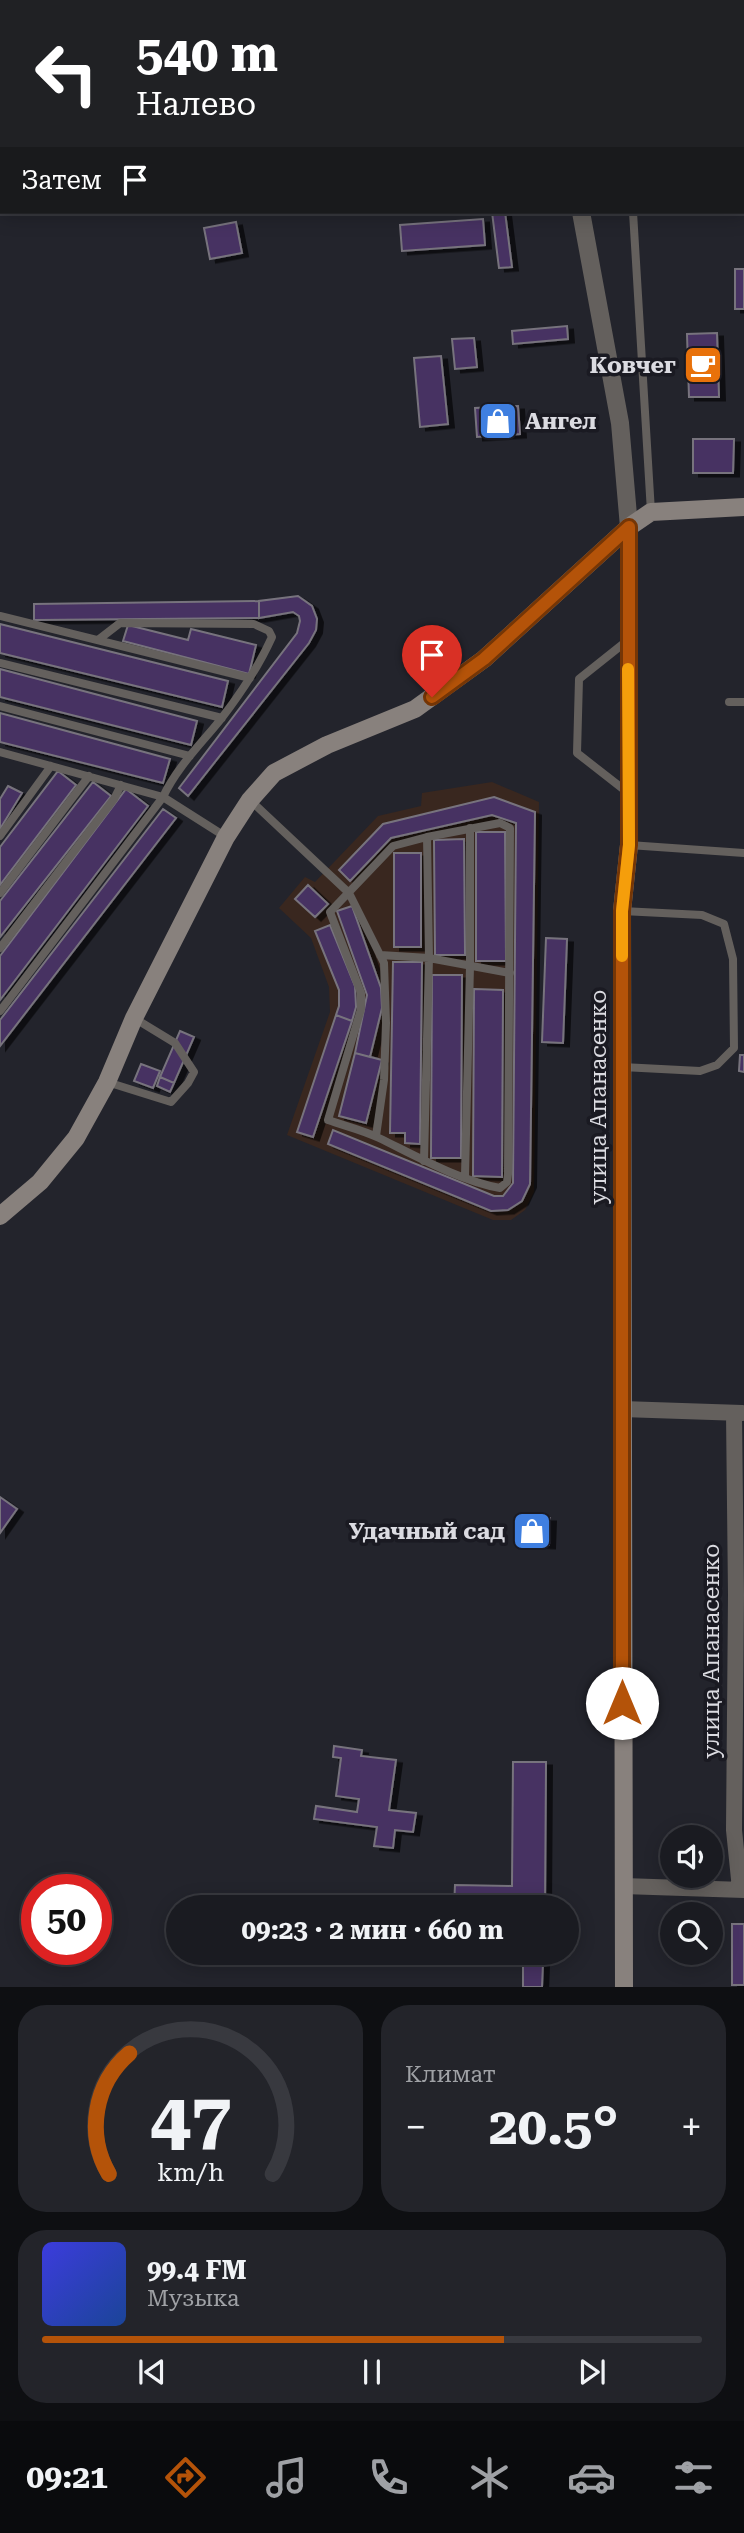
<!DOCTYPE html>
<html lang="ru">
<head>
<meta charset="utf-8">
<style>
	:root { --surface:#1a1b21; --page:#23242a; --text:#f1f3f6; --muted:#9fa1a5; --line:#38393f; --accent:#b45309 }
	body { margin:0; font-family:"Roboto Serif",serif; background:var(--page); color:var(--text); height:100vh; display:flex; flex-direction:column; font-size:26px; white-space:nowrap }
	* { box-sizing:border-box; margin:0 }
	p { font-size:23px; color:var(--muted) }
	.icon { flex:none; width:38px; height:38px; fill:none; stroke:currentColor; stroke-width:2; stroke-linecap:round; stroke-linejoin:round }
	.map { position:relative; height:1987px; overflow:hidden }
	.side { display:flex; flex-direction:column; gap:18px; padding:18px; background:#0e0f12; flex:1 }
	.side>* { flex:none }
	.banner { position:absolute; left:0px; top:0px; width:746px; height:214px; box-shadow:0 4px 18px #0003,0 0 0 2px var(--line); background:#202124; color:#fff; overflow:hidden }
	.controls { position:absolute; left:660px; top:1825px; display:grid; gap:14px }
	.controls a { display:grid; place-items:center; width:63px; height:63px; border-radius:50%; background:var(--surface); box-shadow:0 4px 18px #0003,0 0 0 2px var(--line); font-size:35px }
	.speed { position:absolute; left:21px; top:1874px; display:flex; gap:14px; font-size:35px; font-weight:700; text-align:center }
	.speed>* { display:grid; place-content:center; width:91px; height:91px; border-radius:50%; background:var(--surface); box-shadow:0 4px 18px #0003,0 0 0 2px var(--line); line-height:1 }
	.speed .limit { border:10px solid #d22; background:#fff; color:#111 }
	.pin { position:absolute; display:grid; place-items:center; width:60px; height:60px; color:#fff; margin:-72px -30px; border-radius:50% 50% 50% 0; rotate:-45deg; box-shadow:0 0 7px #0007 }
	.pin .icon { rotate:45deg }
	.me { position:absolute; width:77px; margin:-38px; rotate:0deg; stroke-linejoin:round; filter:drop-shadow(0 0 5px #0008) }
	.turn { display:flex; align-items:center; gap:24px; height:147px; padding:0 21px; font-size:32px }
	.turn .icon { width:91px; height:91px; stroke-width:2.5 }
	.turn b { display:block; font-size:49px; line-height:60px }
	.then { display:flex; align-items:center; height:66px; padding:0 21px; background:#0003; gap:14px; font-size:26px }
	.big { font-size:52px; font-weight:700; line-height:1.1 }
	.side .card { flex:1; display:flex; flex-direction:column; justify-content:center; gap:10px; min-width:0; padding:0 24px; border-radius:28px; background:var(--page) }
	.side .dial { align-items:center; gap:0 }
	.dial svg { height:182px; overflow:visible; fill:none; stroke:var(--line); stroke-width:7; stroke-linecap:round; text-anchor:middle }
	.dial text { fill:var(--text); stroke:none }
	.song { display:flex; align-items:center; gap:21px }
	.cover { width:84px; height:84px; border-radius:10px; background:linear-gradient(135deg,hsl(240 70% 55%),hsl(220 70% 35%)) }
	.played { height:7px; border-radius:4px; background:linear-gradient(90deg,var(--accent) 70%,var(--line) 70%) }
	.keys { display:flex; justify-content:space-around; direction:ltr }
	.heat { display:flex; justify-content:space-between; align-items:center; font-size:38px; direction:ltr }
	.side .tiles { flex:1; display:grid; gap:18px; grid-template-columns:1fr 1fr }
	.card:last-child { grid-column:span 2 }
	.trip { position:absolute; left:166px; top:1895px; width:413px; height:70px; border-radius:35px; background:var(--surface); box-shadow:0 4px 18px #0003,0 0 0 2px var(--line); font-weight:700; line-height:70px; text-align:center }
	.menu { display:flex; height:112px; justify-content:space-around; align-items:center; background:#0a0b0d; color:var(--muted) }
	.menu .icon { width:49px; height:49px }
	.menu .active { color:var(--accent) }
	.menu b { font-size:32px; color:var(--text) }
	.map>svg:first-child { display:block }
	.industrial { fill:#39271f }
	.building { fill:#463062; stroke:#77737d; stroke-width:2; filter:url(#shadow) }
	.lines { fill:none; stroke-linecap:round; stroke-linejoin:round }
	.service { stroke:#64605d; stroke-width:8 }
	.minor { stroke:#64605d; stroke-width:16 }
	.tertiary { stroke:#64605d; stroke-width:18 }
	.secondary { stroke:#88817d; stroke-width:18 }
	.route-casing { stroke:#753606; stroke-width:18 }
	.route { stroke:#b45309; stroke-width:12 }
	.slow { stroke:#f59e0b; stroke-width:12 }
	.labels { text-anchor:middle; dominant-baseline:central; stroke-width:7; stroke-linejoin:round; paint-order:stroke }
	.poi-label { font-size:23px; font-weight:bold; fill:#dbdbe1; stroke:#1a1a22; text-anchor:end }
	.street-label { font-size:23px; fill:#dbdbe1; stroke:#1a1a22 }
</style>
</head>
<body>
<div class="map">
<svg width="744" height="1987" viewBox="0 0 744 1987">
	<defs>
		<filter id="shadow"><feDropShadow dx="6" dy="3.5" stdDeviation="0" flood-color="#0009"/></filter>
	</defs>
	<rect width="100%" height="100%" fill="#23242c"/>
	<path class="industrial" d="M492 782 539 802 534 1192 525 1210 511 1220H493L287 1135 330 1012 329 987 311 938 279 908 305 877 315 882 378 816 421 806 422 793Z"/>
	<path class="building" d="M492 212H505L512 267 499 268Z
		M483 219 485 245 402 251 400 225Z
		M236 222 242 253 210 259 204 228Z
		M735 269H744V309H735Z
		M567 326 568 339 513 344 512 331Z
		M717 333 719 397H689L687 334Z
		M474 338 477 367 455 369 452 339Z
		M441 356 448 424 420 427 414 358Z
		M518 406 520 434 477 437 475 408Z
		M693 439H734L733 473H693Z
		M298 596 312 606 317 619 316 630 309 643 188 796 179 788 297 633 300 621 299 616 293 612 259 618V601Z
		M259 601V618L34 620V604Z
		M0 624 228 681 222 707 0 653Z
		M128 625 188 640 191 629 256 645 249 674 123 641Z
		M0 669 197 721 191 745 0 697Z
		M0 713 170 759 163 783 0 742Z
		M58 771 76 785 0 885V847Z
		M93 782 111 796 0 937V901Z
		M8 786 22 793 0 829V799Z
		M126 789 148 806 0 1000V956Z
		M494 797 535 812 530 1184 522 1201 508 1210 491 1211 328 1144 333 1130 494 1196H503L513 1183 516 823 492 815 391 838 350 881 339 870 383 824Z
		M163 809 176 818 0 1046V1020Z
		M476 832H505L506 961H476Z
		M464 839 465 955H435L434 840Z
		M394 853H421V947H394Z
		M308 885 328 904 315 917 295 899Z
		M352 906 381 988 382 1008 370 1057 355 1053 367 995 337 911Z
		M330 925 355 986 356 1007 352 1021 336 1015 339 1006V990L315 931Z
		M546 938 567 939 563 1043 542 1042Z
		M393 962H422L420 1144 405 1143V1133H390Z
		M432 975H462L461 1158H431Z
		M474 989 503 990 502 1177 473 1176Z
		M336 1015 352 1021 313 1137 297 1132Z
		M180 1031 194 1037 174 1083 160 1077Z
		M355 1053 382 1060 366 1123 339 1116Z
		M740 1055H744V1072L739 1071Z
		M141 1064 160 1071 153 1088 134 1081Z
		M160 1077 174 1083 170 1092 157 1086Z
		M0 1497 17 1509 0 1533Z
		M516 1517 550 1518 549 1545 515 1543Z
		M516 1517 550 1518 549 1545 515 1543Z
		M334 1746 362 1750 361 1756 396 1760 389 1810 416 1813 413 1832 395 1830 393 1848 374 1846 377 1827 314 1819 316 1806 357 1812 359 1799 336 1796 341 1758 333 1757Z
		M513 1762H546L545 1908H454L455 1885 512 1886Z
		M732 1924H744V1985H732Z
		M523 1963H543L542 1987H523Z"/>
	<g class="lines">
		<path class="service" d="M565 0 566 2
			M633 212 651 512
			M0 616 250 678
			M0 663 222 718
			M729 702H744
			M0 706 190 756
			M0 752 163 797 226 837
			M627 792 577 753 579 679 628 640
			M250 800 349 893 384 963 386 1023 384 1080 376 1136
			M500 823 510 828 508 1174 507 1182 500 1188C460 1181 416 1156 379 1138 363 1130 345 1126 328 1120L361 1009V993L330 912 393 846 427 837Z
			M0 836 51 766
			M629 845 744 853
			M0 893 89 776
			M0 948 114 799 121 785
			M380 955 429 958 510 973
			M0 1011 163 797C177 767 201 744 221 719 241 693 259 666 272 637L269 631 254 624 120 623 98 640
			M622 1067 700 1071 717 1065 734 1048 733 959 724 924 702 915 622 911
			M107 1082 171 1102 188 1083 194 1072 175 1043 134 1018
			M424 1161 429 958 427 837
			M465 1176 470 966V828"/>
		<path class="minor" d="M30 0V2
			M229 0 230 2
			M452 0 453 2
			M622 1409 742 1413
			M734 1413 736 1595 734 1830 740 1889
			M623 1886 744 1890"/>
		<path class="tertiary" d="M530 0 531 2
			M581 212 620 423 629 527"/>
		<path class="secondary" d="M0 1216 40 1182 76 1138 107 1082 134 1018 226 837 250 800 274 773 327 745 415 709 484 659 629 527 651 512 744 507
			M624 1987 622 911 629 845V527"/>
	</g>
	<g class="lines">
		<g class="route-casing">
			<path id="route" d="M432 697 484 659 629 527V845L622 911V1703"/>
		</g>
		<use href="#route" class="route"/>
		<path class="slow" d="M622 956V911L629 845 628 669"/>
	</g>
	<defs>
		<g id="cafe-square" transform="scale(2.0125)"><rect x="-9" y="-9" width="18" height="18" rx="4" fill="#e8710a" stroke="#1a1a22"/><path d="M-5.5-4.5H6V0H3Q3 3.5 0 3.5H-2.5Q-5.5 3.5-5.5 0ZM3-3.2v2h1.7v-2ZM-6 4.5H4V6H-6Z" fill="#fff"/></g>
		<g id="shop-square" transform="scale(2.0125)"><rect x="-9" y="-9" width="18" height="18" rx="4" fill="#3f7fe0" stroke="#1a1a22"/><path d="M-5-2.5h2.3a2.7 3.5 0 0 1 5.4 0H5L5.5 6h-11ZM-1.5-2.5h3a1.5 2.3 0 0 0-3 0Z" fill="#fff"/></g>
	</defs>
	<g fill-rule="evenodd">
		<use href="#cafe-square" x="703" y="365"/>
		<use href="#shop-square" x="498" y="421"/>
		<use href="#shop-square" x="532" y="1531"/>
	</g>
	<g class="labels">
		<g class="poi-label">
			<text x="676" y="365">Ковчег</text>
			<text x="525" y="421" text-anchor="start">Ангел</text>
			<text x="505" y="1531">Удачный сад</text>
		</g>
		<g class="street-label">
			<text transform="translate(598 1097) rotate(-90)">улица Апанасенко</text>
			<text transform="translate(711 1651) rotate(-90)">улица Апанасенко</text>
		</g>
	</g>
</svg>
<div class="controls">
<a><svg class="icon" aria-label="sound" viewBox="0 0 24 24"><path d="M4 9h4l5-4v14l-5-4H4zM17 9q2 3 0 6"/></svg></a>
<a><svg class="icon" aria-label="search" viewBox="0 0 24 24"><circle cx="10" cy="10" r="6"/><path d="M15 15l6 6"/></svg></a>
</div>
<div class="speed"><div class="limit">50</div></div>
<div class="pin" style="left:432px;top:697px;background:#d93025"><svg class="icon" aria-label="arrive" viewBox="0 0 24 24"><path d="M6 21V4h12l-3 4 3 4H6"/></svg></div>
<svg class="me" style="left:622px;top:1703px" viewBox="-20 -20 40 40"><circle r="19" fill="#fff"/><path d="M0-13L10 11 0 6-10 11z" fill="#b45309"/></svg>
<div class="trip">09:23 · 2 мин · 660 m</div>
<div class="banner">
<div class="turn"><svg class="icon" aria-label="left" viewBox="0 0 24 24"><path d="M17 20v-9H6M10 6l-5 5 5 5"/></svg><div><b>540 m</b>Налево</div></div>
<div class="then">Затем<svg class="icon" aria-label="arrive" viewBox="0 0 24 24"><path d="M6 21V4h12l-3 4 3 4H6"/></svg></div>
</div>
</div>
<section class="side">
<div class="tiles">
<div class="card dial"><svg viewBox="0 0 100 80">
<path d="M14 69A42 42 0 1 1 86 69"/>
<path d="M14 69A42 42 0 0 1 23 16" stroke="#b45309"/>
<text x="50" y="56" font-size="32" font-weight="700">47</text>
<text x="50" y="72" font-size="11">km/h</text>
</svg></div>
<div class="card"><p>Климат</p>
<div class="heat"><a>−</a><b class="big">20.5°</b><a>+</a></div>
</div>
<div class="card">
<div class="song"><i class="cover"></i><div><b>99.4 FM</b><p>Музыка</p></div></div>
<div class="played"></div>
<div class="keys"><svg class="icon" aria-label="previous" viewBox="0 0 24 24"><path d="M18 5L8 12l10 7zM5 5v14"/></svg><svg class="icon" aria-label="pause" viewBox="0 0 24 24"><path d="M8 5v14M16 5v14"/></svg><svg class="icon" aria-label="next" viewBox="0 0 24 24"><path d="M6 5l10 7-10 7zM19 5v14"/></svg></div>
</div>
</div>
</section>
<nav class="menu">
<b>09:21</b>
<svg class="icon active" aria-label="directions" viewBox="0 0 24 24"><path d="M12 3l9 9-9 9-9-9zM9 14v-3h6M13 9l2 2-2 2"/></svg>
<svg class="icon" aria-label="music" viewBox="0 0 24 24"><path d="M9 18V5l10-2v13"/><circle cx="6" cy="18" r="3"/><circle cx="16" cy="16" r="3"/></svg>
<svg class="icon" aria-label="phone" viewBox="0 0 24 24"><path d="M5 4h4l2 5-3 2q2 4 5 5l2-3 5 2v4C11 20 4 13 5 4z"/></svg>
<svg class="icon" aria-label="climate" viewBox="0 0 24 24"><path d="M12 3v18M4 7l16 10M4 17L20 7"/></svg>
<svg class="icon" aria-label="car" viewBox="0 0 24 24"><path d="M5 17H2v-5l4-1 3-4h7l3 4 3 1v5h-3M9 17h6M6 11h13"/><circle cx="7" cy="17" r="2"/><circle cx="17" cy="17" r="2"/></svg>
<svg class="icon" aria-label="filters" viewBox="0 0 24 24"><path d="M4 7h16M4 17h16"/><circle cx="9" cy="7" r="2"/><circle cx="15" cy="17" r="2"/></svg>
</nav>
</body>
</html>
